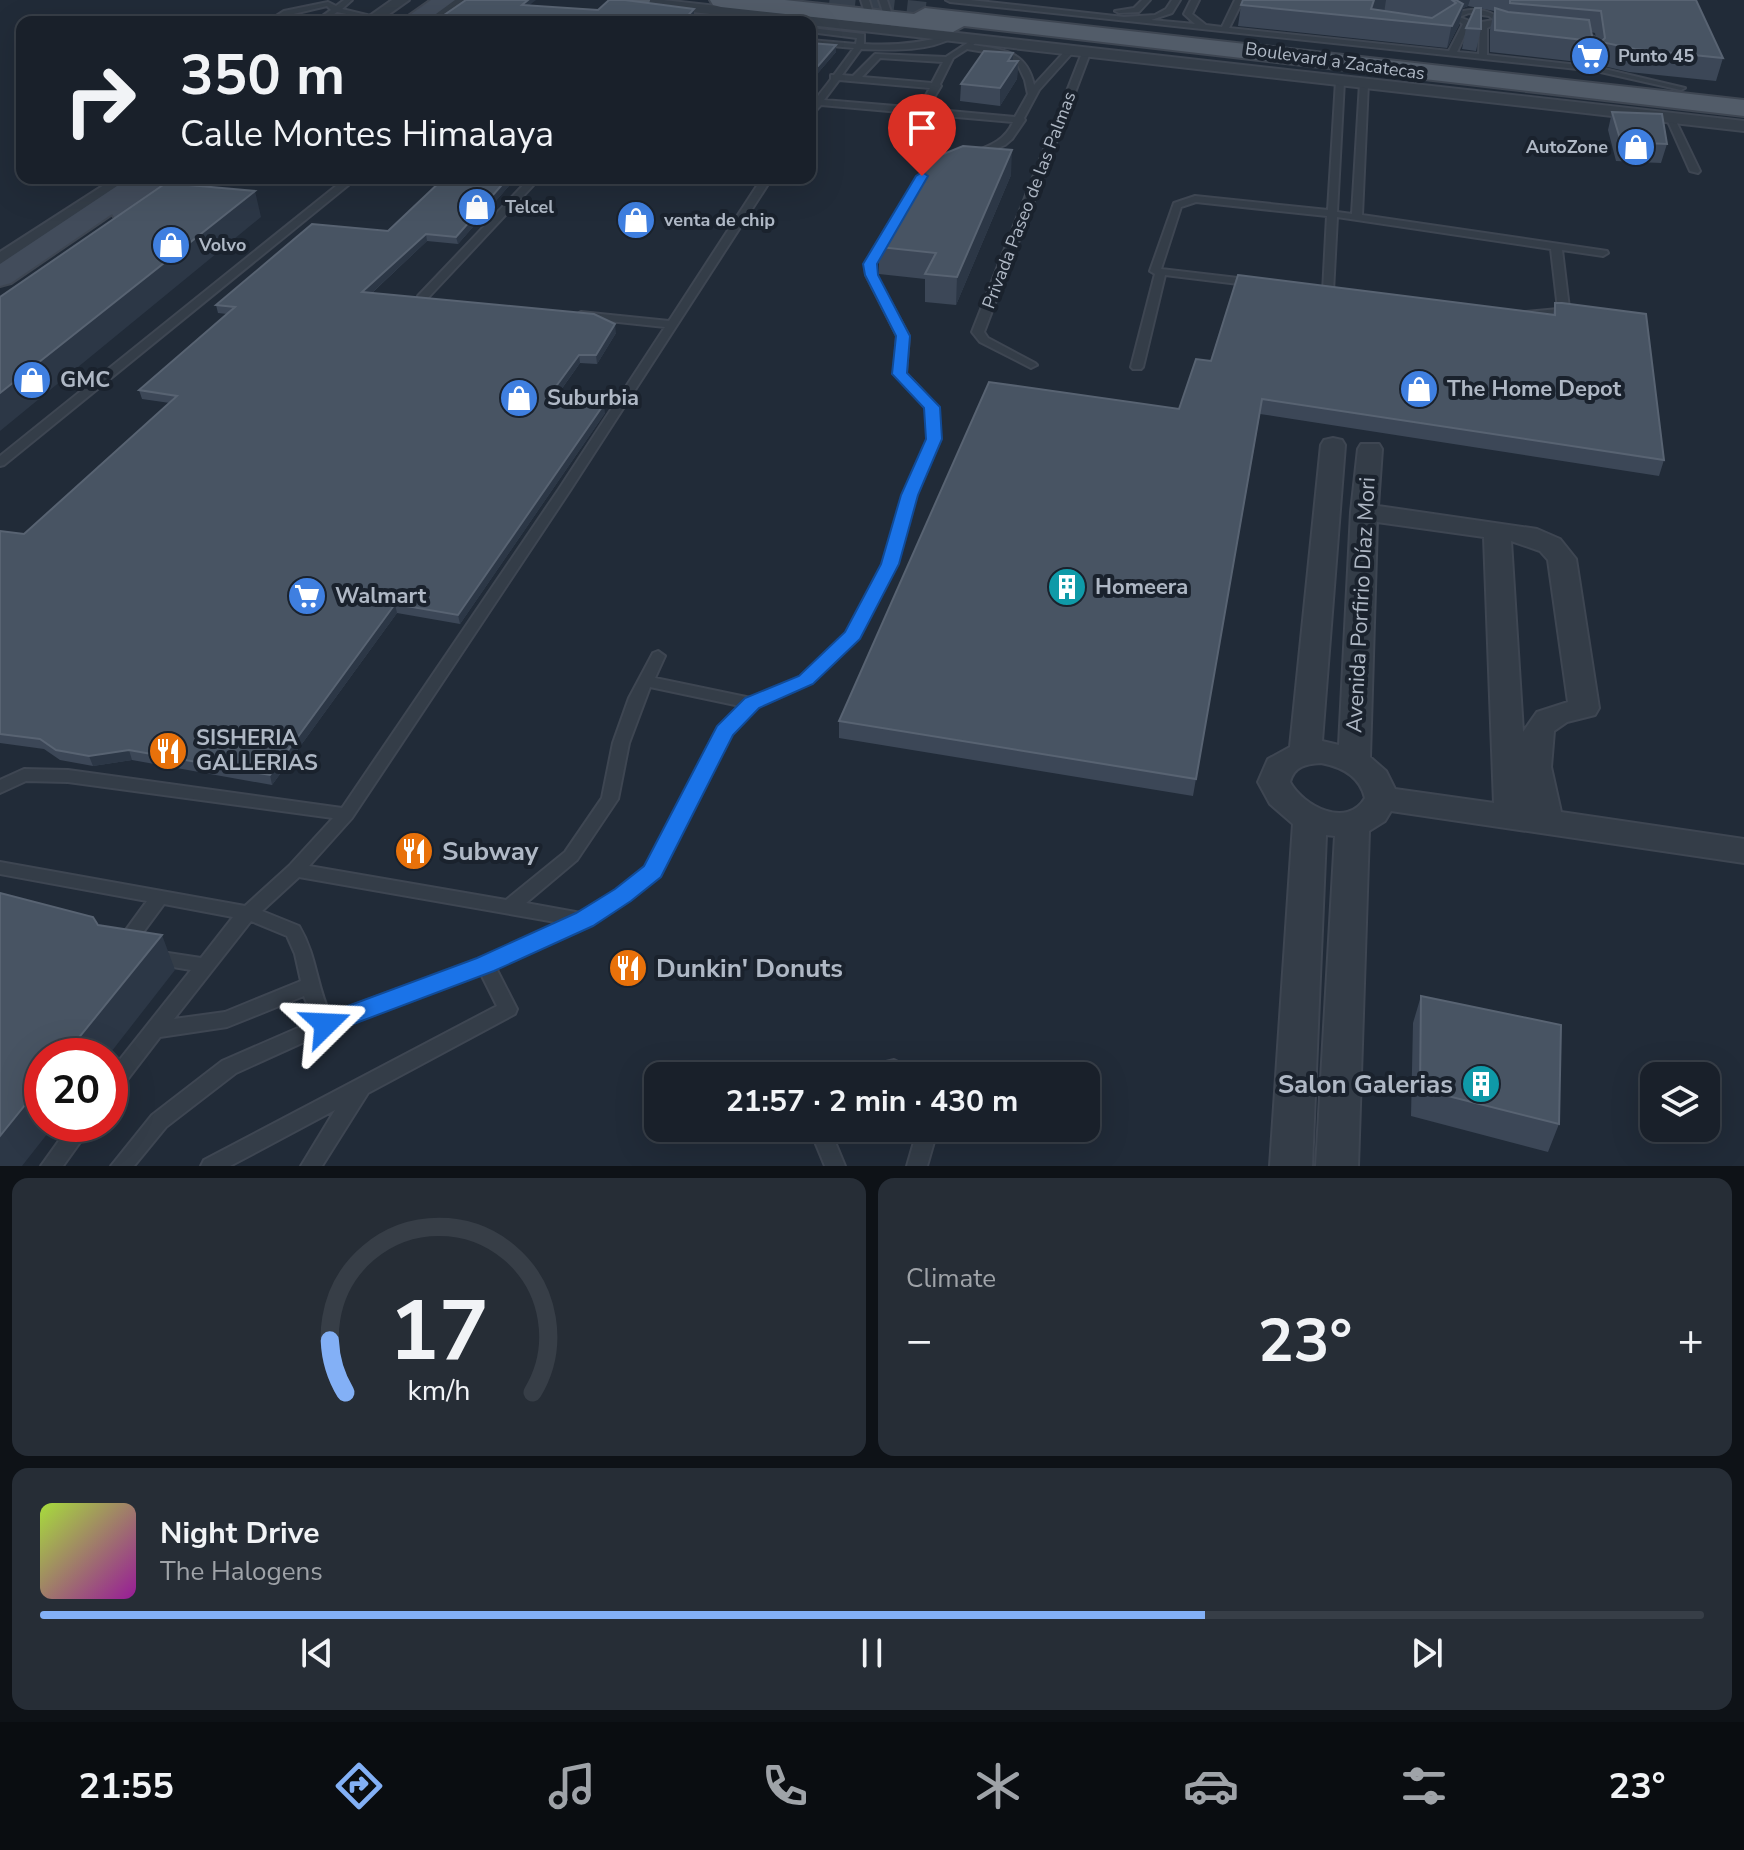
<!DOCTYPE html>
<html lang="en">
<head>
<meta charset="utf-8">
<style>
	:root { --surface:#19202a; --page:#262d36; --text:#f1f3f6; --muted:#9fa3a8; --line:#373e47; --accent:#83b0f6 }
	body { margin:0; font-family:"Nunito Sans",sans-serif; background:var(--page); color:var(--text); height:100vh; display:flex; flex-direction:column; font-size:30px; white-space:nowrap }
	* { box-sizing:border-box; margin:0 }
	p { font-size:26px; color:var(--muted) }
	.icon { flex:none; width:44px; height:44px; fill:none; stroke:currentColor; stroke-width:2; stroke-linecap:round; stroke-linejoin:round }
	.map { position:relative; height:1166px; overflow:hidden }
	.sheet { display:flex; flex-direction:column; gap:12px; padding:12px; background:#0e1217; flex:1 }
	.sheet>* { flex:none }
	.banner { position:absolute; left:16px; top:16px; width:800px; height:168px; border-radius:16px; box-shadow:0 8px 32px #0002,0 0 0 2px var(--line); background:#19202a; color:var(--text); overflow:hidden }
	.tools { position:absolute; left:1640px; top:1062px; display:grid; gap:16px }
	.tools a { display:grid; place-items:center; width:80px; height:80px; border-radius:16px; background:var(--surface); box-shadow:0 8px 32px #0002,0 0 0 2px var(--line); font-size:40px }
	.speed { position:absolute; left:24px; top:1038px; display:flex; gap:16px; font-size:40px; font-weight:700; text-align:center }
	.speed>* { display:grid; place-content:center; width:104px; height:104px; border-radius:50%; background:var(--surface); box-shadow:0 8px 32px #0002,0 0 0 2px var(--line); line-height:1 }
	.speed .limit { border:12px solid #d22; background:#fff; color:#111 }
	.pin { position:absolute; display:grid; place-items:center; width:68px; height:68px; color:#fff; margin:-82px -34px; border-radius:50% 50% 50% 0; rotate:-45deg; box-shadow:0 0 8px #0007 }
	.pin .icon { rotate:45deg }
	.me { position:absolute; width:88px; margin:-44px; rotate:69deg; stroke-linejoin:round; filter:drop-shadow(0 0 6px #0008) }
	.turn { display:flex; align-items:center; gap:28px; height:168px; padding:0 32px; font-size:36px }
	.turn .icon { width:104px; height:104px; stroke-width:2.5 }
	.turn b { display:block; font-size:56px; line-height:68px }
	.big { font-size:60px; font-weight:700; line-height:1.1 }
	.sheet .card { flex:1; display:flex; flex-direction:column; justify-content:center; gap:12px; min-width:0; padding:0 28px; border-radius:16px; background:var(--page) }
	.sheet .dial { align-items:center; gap:0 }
	.dial svg { height:208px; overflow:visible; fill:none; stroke:var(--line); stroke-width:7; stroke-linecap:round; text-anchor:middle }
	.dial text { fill:var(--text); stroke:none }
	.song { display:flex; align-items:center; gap:24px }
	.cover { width:96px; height:96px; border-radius:12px; background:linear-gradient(135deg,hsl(80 70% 55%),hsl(300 70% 35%)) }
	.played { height:8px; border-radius:4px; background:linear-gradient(90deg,var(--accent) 70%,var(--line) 70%) }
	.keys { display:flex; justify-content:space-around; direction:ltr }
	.heat { display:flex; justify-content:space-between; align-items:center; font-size:44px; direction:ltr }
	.sheet .tiles { flex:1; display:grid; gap:12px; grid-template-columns:1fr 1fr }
	.card:last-child { grid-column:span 2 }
	.trip { position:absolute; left:644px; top:1062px; width:456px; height:80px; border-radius:16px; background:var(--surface); box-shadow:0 8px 32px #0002,0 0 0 2px var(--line); font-weight:700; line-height:80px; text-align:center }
	.tab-bar { display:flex; height:128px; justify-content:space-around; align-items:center; background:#0a0d11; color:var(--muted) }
	.tab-bar .icon { width:56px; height:56px }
	.tab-bar .active { color:var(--accent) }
	.tab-bar b { font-size:36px; color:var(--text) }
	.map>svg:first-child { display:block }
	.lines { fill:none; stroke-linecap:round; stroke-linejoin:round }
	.primary-tunnel { stroke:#36404d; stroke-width:26; stroke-dasharray:26 13; stroke-linecap:butt }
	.service-casing { stroke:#3e4652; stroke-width:4 }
	.minor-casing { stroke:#3e4652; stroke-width:4 }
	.secondary-casing { stroke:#3e4652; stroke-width:4 }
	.primary-casing { stroke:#3e4652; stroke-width:4 }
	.service { fill:#343d48; fill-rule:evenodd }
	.minor { fill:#343d48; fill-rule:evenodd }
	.secondary { fill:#424c5b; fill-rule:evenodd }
	.primary { fill:#525c69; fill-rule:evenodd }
	.wall { fill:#3c4757 }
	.shaded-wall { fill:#2c3746 }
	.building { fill:#485463; stroke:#586372; stroke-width:2 }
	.route { fill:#1a73e8; stroke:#114b97; stroke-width:2 }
	.labels { text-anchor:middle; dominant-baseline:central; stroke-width:8; stroke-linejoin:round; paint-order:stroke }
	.far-poi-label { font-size:18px; font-weight:bold; fill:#afb8c5; stroke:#1a222d; text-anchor:start }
	.far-street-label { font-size:18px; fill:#afb8c5; stroke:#1a222d }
	.poi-label { font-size:22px; font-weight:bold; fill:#afb8c5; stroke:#1a222d; text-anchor:start }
	.street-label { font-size:22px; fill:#afb8c5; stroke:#1a222d }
	.near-poi-label { font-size:26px; font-weight:bold; fill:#afb8c5; stroke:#1a222d; text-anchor:start }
</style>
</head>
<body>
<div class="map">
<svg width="1744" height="1166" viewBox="0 0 1744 1166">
	<rect width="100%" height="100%" fill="#212b38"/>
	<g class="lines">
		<path class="primary-tunnel" d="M829 4 925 15"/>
		<g class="service-casing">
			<path id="service" d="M344 0H352L342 9 379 18 375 20 337 12 323 22H314L331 10 327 6 289 15 276 22H267L284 11 328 2 336 6Z
				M861 0H869L874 16 871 27 867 29 863 27 866 16Z
				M879 0H887L893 18 890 28 883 26 885 18Z
				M946 0H970L1124 17 1155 15 1166 9 1172 0H1180L1172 13 1151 20 1195 24 1184 14 1191 0H1199L1192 14 1206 25 1222 27 1235 0H1243L1229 28 1449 51 1463 24 1450 16C1467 7 1488 7 1503 21L1487 28V55L1596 67 1685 88 1681 90 1596 71 950 2ZM1469 13 1489 16 1494 20 1475 23 1459 17ZM1469 26 1480 27 1479 54 1457 52Z
				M1142 0H1150L1139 12 1119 13 1115 11 1134 8Z
				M810 28 864 34V44C894 46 921 43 950 35L954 37C927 52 892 50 861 49L842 75 853 76 875 54 946 57 975 38 979 40 973 45C1003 50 1026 50 1034 85L1067 49 1074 51 1039 90 1024 118 1025 120 1012 139 1005 145 974 158 971 157V153C989 146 1005 141 1013 122L821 105 810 117C810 102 823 91 831 79V75H834L854 48 810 44V40L856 44 857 38 810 32ZM967 49 1002 55 1017 63 1025 80 1028 94 1015 117 927 109 941 86 940 84 953 58ZM880 58 943 62 932 83 862 77ZM839 80 930 88 919 108 824 100Z
				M1581 35H1590L1594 37 1595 62 1588 60 1586 39H1581Z
				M1086 51 1090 53 984 332 988 338 1035 363 1037 365 1031 368 980 342 972 332 1082 53Z
				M1340 79 1344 81 1337 212 1352 214 1360 83 1364 81 1368 83 1362 215 1607 251 1608 253 1603 256 1562 250 1569 308 1577 309V313L1526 318 1521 315 1526 312 1558 309 1551 249 1337 217 1333 292 1328 295 1323 292 1327 216 1196 202 1181 207 1161 269 1255 280 1260 283 1255 286 1165 275 1143 367 1141 369H1133L1131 367 1155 274 1150 271 1174 203 1195 196 1328 210 1336 81Z
				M1670 114 1674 117 1700 171 1698 173 1690 171 1666 117Z
				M346 178H357L4 465 0 466V456Z
				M530 178H540L426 300H418V296Z
				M762 178H772L571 489 352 818 309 866 506 900 565 852 602 798 613 743 629 698 653 653 658 651 665 656 655 678 751 698 801 677 847 633 883 564 903 495 928 439 926 408 894 374 897 336 866 275 865 264 888 225 893 222 898 225 875 264 876 275 909 336 906 373 938 407 940 439 915 495 897 564 858 638 811 683 757 707 730 734 659 875 629 900 590 925 496 968 517 1009 515 1014 368 1093 322 1166H301L335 1110 230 1166H201L204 1160 497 1006 481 974 333 1029 236 1073 166 1127 134 1166H111L152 1115 222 1061 314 1021 304 996 227 1027 160 1037 117 1093 110 1095V1072L191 970 149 963 146 958 149 953 155 951 201 958 233 917 164 904 130 950 124 952 118 950 115 945 147 901 0 874V862L245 906 289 866 333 818 68 782 26 781 0 793V780L24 769 68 770 342 808 559 489 665 327 581 318 576 315 581 312 669 321ZM650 687 740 706 716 731 646 867 617 890 581 913 526 903 577 860 618 799 629 743ZM299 877 561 923 478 960 330 1014C316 985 317 956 299 926L262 911ZM251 921 287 936 295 954 301 981 225 1012 174 1019Z
				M894 1060 914 1070 917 1076H851L854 1070Z
				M71 1124H93L63 1166H41Z
				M814 1128H834L833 1137 845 1166H825L813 1137Z
				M918 1128H938L927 1166H907Z"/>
		</g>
		<g class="minor-casing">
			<path id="minor" d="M392 0H409L378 22H361Z
				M450 0H467L437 22H420Z
				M617 0H663L1744 121V131L810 25V22H780L624 4Z
				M115 178H137L7 265 0 267V252Z
				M189 178H210L166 211H152L149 207 152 203Z
				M1333 438 1342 440 1345 445 1322 741 1339 745 1351 512 1358 449 1361 444H1379L1382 449 1378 506 1537 529 1560 539 1576 559 1599 708 1595 715 1567 722 1554 731 1551 767 1561 812 1744 839V863L1391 811 1385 821 1369 831 1358 1166H1316L1335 836 1326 835 1312 1166H1270L1293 824 1270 804 1258 782 1268 759 1290 747 1321 445 1324 440ZM1377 522 1484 537 1494 803 1395 789 1386 771 1370 757ZM1511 541 1540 551 1548 560 1568 702 1537 712 1523 732ZM1321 763C1342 767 1360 776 1365 798 1347 829 1303 806 1290 782 1294 766 1306 764 1321 763Z"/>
		</g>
		<g class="secondary-casing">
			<path id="secondary" d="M431 0H455L425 22H400Z
				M129 178H152L154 183 161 178H192L136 220 126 222 116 220 112 214 11 283 0 286V264Z"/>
		</g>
		<g class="primary-casing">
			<path id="primary" d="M623 0H650V1L647 6 626 5Z
				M710 0H785L914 14 925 8 1744 100V116L964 26 953 32 721 7 713 5Z"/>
		</g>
		<use href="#service" class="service"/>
		<use href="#minor" class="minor"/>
		<use href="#secondary" class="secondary"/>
		<use href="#primary" class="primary"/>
	</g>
	<path class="wall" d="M1243 0H1696L1723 58 1716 81 1629 72 1595 64 1598 52 1595 33 1591 32 1593 41 1587 63 1490 52V30L1494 11 1468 6 1463 8 1459 25 1447 48 1238 26 1241 5Z
		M1466 28 1481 29 1476 51 1462 49Z
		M810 43 836 45V52L818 73 810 72Z
		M1013 53V61H1018L1017 79 1000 106 960 101 961 84Z
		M1612 112 1667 144 1661 163 1616 161 1608 130Z
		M1011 175 956 305 925 302V279L879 274V247Z
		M444 178H516L458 244 427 241 372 293 616 333 597 364 580 363 556 397 605 413 460 624 397 613 272 785 132 760 93 766 60 760 44 749 0 743V531L24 534 170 403 142 399 139 390 227 314 218 313 216 305 388 231Z
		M1555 303 1664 460 1659 476 1260 414 1193 796 839 738V721L1179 409 1211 361 1553 314Z
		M1421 996 1559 1124 1548 1152 1411 1116 1413 1023Z"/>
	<path class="shaded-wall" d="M528 0H536L522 11V5Z
		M1374 0H1386L1384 13 1370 18Z
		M1455 0H1470L1468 6 1463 8 1459 25 1447 48 1456 3Z
		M694 9V15L688 22H682Z
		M836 45V52L818 73V66Z
		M1013 53V69L1018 61 1017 79 1000 106V88L1008 61Z
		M1012 150 1011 175 956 305 957 277Z
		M508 178H516L458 244 456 237Z
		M255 191 261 217 0 431V393Z
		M426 234 427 241 364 300 362 292Z
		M615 324 616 333 597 364 596 355Z
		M579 355 580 363 550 405 549 396Z
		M604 404 605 413 460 624 458 615Z
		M395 604 397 613 272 785 270 775Z
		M129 750 132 760 93 766 89 756Z
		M162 935 175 970 108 1056H64Z
		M42 1084V1124H55L22 1166H0V1136Z"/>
	<path class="building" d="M466 0H528L522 5 598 10 609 0H625L694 9 682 22H434Z
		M1243 0H1374L1371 9 1432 18 1456 3 1452 0H1456L1463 4 1452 26 1241 5Z
		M1510 0H1696L1723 58 1635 49 1601 42 1605 38 1601 11 1510 3Z
		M1475 8H1481V29L1466 28Z
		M1495 8 1508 12 1589 20 1593 41 1495 30Z
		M810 43 836 45 818 66H810Z
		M984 51 1013 53 1008 61H1018L1000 88 961 84Z
		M1612 112 1662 114 1667 144 1621 142Z
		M963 146 1012 150 957 277 925 274 936 253 879 247 931 159Z
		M444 178H508L456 237 426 234 362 292 594 314 615 324 596 355H579L549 396 604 404 458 615 395 604 270 775 129 750 89 756 56 750 40 739 0 734V531L24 534 177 396 139 390 235 307 216 305 312 224 388 231Z
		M166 183 255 191 0 393V297Z
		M1238 275 1555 315V303H1562L1646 314 1664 460 1262 399 1196 779 839 721 989 382 1179 409 1196 359 1211 361Z
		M0 893 93 917 98 925 162 935 64 1056H42V1084L0 1136Z
		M1421 996 1561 1025 1559 1124 1420 1089Z"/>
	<path class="route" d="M922 172 928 176 877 264 878 275 910 336 907 373 940 407 942 439 918 495 899 564 860 639 813 684 759 708 733 735 661 877 631 901 593 926 494 971 335 1031 326 1034 318 1031 314 1024 318 1017 477 958 576 913 615 889 644 866 717 726 745 698 799 676 845 632 881 564 901 495 926 439 924 408 892 374 896 336 865 275 863 264 916 176Z"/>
	<defs>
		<g id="supermarket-disc" transform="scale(2)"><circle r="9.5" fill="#3f7fe0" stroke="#1a222d"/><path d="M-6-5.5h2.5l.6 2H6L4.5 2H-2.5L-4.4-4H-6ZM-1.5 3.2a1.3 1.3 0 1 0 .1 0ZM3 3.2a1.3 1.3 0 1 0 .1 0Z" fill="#fff"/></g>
		<g id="shop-disc" transform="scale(2)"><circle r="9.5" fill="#3f7fe0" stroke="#1a222d"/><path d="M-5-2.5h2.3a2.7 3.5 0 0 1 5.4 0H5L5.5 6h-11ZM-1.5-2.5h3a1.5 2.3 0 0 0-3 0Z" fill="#fff"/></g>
		<g id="building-disc" transform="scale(2)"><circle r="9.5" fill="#0f9aa8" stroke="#1a222d"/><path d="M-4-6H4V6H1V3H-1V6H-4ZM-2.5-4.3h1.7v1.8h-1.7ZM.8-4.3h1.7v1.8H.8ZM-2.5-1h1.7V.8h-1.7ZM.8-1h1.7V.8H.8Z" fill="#fff"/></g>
		<g id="restaurant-disc" transform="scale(2)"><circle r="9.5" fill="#e8710a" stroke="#1a222d"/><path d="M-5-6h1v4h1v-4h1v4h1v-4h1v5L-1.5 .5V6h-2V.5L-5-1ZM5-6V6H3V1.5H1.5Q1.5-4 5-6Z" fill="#fff"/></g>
	</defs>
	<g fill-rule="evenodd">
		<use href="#supermarket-disc" x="1590" y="56"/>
		<use href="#shop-disc" x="1636" y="147"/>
		<use href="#shop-disc" x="477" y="207"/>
		<use href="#shop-disc" x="636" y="220"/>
		<use href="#shop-disc" x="171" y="245"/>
		<use href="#shop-disc" x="32" y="380"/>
		<use href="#shop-disc" x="1419" y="389"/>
		<use href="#shop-disc" x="519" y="398"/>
		<use href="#building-disc" x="1067" y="587"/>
		<use href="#supermarket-disc" x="307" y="596"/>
		<use href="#restaurant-disc" x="168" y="751"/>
		<use href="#restaurant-disc" x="414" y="851"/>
		<use href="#restaurant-disc" x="628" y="968"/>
		<use href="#building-disc" x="1481" y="1084"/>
	</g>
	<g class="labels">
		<g class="far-poi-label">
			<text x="1618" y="56">Punto 45</text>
			<text x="1608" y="147" text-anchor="end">AutoZone</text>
			<text x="505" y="207">Telcel</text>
			<text x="664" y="220">venta de chip</text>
			<text x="199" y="245">Volvo</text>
		</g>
		<g class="far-street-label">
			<text transform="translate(1335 61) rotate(8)">Boulevard a Zacatecas</text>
			<text transform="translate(1029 200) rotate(-69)">Privada Paseo de las Palmas</text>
		</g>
		<g class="poi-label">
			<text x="60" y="380">GMC</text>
			<text x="1447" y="389">The Home Depot</text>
			<text x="547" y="398">Suburbia</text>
			<text x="1095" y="587">Homeera</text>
			<text x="335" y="596">Walmart</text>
			<text x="196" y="738">SISHERIA<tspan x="196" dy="25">GALLERIAS</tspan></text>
		</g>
		<g class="street-label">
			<text transform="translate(1361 605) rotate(-87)">Avenida Porfirio Díaz Mori</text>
		</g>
		<g class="near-poi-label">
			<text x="442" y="851">Subway</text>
			<text x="656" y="968">Dunkin' Donuts</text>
			<text x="1453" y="1084" text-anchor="end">Salon Galerias</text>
		</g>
	</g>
</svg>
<div class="tools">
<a><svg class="icon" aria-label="layers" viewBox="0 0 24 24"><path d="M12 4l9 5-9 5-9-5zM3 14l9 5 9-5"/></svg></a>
</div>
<div class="speed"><div class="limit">20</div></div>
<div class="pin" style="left:922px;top:176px;background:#d93025"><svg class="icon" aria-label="arrive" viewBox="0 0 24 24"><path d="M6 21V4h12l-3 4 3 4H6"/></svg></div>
<svg class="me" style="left:326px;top:1024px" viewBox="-20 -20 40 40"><path d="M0-17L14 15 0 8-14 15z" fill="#1a73e8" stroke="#fff" stroke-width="4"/></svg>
<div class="trip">21:57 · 2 min · 430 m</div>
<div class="banner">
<div class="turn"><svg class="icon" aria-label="right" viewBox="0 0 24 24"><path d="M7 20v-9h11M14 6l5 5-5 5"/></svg><div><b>350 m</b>Calle Montes Himalaya</div></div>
</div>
</div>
<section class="sheet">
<div class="tiles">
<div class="card dial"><svg viewBox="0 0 100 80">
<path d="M14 69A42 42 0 1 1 86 69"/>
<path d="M14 69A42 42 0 0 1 8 49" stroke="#83b0f6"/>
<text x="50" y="56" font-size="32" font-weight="700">17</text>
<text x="50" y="72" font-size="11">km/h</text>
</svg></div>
<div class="card"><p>Climate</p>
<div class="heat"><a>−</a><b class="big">23°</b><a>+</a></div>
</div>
<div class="card">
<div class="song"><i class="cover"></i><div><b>Night Drive</b><p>The Halogens</p></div></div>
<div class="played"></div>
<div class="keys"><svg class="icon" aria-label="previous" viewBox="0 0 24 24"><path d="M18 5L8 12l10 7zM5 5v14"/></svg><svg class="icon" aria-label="pause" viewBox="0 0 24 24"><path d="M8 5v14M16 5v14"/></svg><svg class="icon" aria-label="next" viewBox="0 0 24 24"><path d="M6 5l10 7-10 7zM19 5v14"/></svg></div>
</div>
</div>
</section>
<nav class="tab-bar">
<b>21:55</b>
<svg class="icon active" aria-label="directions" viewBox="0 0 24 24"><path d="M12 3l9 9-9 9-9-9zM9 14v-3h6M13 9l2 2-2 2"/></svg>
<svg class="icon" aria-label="music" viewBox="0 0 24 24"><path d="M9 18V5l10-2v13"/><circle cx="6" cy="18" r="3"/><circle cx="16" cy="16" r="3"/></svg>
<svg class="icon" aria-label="phone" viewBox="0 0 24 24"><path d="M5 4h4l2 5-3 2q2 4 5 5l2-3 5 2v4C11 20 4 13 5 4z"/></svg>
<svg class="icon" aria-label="climate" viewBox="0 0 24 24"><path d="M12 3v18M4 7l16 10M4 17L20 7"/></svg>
<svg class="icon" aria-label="car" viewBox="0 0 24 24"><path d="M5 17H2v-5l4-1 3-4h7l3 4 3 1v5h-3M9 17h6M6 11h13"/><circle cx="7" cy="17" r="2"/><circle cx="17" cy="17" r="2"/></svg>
<svg class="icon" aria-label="filters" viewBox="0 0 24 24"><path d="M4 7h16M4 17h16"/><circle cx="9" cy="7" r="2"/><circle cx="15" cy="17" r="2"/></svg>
<b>23°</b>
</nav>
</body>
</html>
